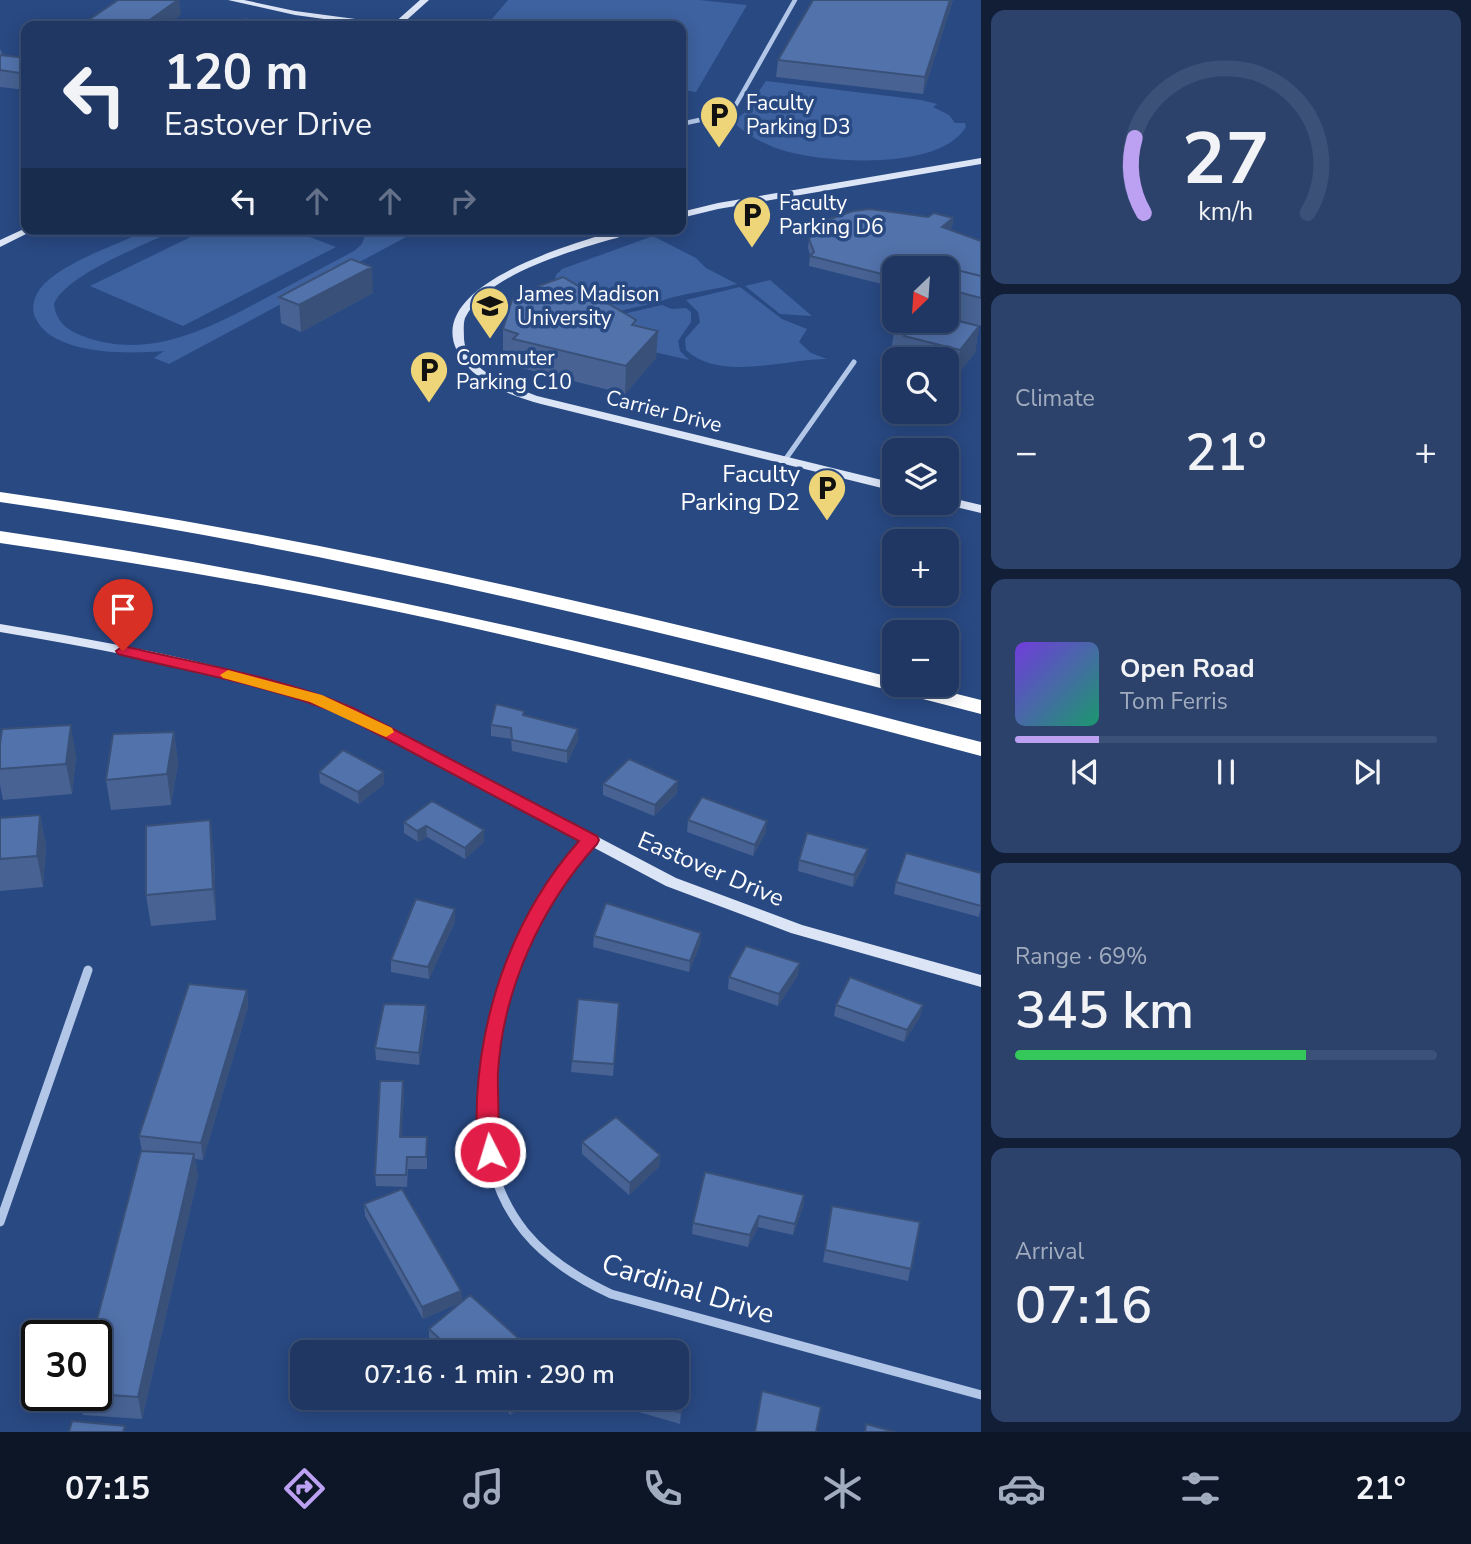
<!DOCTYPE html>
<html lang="en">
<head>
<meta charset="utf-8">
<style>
	:root { --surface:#1f3762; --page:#2c426b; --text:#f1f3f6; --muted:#a1acbe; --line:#3c5177; --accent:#bca0f2 }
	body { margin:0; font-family:"Nunito Sans",sans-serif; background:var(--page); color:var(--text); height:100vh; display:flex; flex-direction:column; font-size:26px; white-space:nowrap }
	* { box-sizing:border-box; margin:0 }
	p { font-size:23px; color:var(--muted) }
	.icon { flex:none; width:38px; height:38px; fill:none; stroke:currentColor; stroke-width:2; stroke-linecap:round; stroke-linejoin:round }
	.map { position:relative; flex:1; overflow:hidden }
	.panel { display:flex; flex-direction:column; gap:10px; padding:10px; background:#111e36; width:490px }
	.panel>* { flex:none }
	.banner { position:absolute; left:21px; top:21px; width:665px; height:214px; border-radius:14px; box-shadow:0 4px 18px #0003,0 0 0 2px var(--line); background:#1f3762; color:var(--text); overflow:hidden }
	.needle { width:46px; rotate:205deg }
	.buttons { position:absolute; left:882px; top:256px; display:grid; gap:14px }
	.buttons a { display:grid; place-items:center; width:77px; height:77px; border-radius:14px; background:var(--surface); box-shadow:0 4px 18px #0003,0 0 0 2px var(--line); font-size:35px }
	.speed { position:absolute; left:21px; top:1320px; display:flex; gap:14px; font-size:35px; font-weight:700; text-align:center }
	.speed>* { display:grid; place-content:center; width:91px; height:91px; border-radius:50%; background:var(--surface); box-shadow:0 4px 18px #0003,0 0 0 2px var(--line); line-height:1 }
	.speed .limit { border:4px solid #111; border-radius:10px; background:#fff; color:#111 }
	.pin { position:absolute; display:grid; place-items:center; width:60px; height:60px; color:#fff; margin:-72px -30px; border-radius:50% 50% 50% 0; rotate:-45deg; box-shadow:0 0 7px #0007 }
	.pin .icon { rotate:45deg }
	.me { position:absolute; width:77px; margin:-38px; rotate:355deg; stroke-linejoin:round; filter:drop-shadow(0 0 5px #0008) }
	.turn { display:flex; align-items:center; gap:24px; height:147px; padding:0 28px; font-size:32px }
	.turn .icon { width:91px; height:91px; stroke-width:2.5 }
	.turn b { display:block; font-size:49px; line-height:60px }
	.lanes { display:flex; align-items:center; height:66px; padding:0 28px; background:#0003; justify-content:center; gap:35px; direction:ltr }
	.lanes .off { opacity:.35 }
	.big { font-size:52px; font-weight:600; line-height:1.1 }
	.panel .tile { flex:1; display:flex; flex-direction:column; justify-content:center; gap:10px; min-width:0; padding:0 24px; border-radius:14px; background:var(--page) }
	.panel .dial { align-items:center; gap:0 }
	.dial svg { height:182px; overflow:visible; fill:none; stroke:var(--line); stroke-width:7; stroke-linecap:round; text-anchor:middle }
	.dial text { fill:var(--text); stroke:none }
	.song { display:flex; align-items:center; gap:21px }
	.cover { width:84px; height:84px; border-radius:10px; background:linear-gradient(135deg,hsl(260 70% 55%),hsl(160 70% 35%)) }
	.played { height:7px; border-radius:4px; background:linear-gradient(90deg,var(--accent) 20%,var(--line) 20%) }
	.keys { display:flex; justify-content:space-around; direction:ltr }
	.heat { display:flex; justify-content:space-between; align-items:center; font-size:38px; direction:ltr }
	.charge { height:10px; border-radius:5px; background:linear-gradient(90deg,#34c759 69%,var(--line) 0) }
	.trip { position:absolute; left:290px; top:1340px; width:399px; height:70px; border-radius:14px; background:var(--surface); box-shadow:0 4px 18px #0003,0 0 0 2px var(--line); font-weight:600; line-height:70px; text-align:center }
	.dock { display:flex; height:112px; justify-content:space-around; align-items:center; background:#0c1627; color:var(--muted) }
	.dock .icon { width:49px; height:49px }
	.dock .current { color:var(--accent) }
	.dock b { font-size:32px; color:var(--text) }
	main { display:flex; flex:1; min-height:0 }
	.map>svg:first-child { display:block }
	.green { fill:#3e629f }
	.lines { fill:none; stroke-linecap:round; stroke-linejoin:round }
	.street-far3 { stroke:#b2c6e7; stroke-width:4.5 }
	.street-far2 { stroke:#b2c6e7; stroke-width:5 }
	.street-far1 { stroke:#b2c6e7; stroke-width:7 }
	.street { stroke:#b2c6e7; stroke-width:9 }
	.secondary { fill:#dce5f6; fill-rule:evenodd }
	.highway { fill:#fff; fill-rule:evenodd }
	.wall { fill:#476293 }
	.shaded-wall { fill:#395078 }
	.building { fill:#5272ab; stroke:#395078; stroke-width:2 }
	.route { fill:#e11d48; stroke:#92132f; stroke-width:2 }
	.slow { fill:#f59e0b }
	.labels { text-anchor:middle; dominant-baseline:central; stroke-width:7; stroke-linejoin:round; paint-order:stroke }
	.far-poi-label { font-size:21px; fill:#fff; stroke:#294983; text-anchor:start }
	.far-street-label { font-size:21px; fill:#fff; stroke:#294983 }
	.poi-label { font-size:24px; fill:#fff; stroke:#294983; text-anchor:end }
	.street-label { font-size:24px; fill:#fff; stroke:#294983 }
	.near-street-label { font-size:28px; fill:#fff; stroke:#294983 }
</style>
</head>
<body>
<main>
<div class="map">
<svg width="981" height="1432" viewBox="0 0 981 1432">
	<rect width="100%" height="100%" fill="#294983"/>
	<path class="green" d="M508 0H699L747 5 696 92 681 90V26H486Z
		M766 81 921 100 937 104 933 107 949 115 955 123H965L966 127C939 171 828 163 785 151 765 145 748 136 733 122L744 113Z
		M150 229H178C147 244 66 274 54 304 56 323 69 331 85 337 150 360 208 329 264 299 294 283 324 267 354 251L362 244 367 229H387L386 234 394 231 408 236 169 364 154 358 164 351C129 354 52 356 35 317 30 305 36 292 45 283 69 260 119 244 150 229Z
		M207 229H289L336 247 183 326 90 286Z
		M653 236 696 258 706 268 737 284C723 288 669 296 662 301L607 314 554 285 556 275 562 269Z
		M770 280 812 316 780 314 745 286Z
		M740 287 782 319 807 329 799 342 811 353 827 359C784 359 721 382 686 350L685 339 700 322 698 312 686 300Z
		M662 305 672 309 686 308 691 312V322L678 341 680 351 689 360 650 351 610 317Z"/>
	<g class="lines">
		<path class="street-far3" d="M681 124 718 116 734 108 795 0"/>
		<path class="street-far2" d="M785 460 854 362"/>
		<path class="street-far1" d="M523 942 546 898 590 840"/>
		<path class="street" d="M524 940C486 1026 460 1152 525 1232 548 1260 579 1279 611 1294L981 1395
			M0 1222 88 970"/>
		<path class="secondary" d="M228 0H244L295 11 393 24 420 0H429L400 26H375L295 15Z
			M981 158V164L718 209 681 218V212L718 203Z
			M26 228 36 229 0 247V240Z
			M622 229H638C625 237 607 240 592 245 553 257 484 279 465 318 463 324 464 333 464 339 466 371 512 387 537 396L894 483V491L541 404C509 395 472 382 457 351 424 283 579 242 622 229Z
			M947 497 981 505V513L943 504 947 502Z
			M0 624C120 644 238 665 352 708L676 878 802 925 981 975V987L791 933 666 886 342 714C231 672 116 652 0 632Z"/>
		<path class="highway" d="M0 492C302 534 599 604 894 678V684H917L981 700V714C657 630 331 549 0 502Z
			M0 531C335 579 654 657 981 742V756C778 702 575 648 370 606 247 581 124 561 0 543Z"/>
	</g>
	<path class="wall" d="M813 0H953L923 94 776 77 778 60Z
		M0 49 3 55 26 58V90L0 87Z
		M928 217 953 218 952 227 949 230 981 241V326L956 319 955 320 979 326 975 353 955 377 947 375V359H901L902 355 891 352 895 325 947 268H894V287L809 266 810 255 808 248 809 239Z
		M373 293 301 332 281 323 279 297Z
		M636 326 658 331 656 358 625 394 513 366V359L503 356V329Z
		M524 711V716L578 740 567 763 512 751 511 739 491 736V725Z
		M174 732 178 763 171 805 111 810 106 780Z
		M0 744 76 756 72 794 3 800 0 785Z
		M319 772H384V784L359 804 320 783Z
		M603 784 677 793 654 816 603 795Z
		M40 815 46 846 43 887 0 891V818Z
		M688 820 766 832 753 856 687 832Z
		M404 822 484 830V842L465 859 427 837 418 842 404 833Z
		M214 852 216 920 151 926 146 895Z
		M799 860 866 861 853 887 798 871Z
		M981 873V906L979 917 894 894 896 882Z
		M455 921 429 979 391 972V960Z
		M701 933 700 945 689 972 593 947 594 936Z
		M798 975 778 1006 728 989 729 977Z
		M247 990 248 1007 203 1160 195 1159 198 1176 142 1419 83 1415 79 1395H96L142 1151 139 1136Z
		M619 1003 613 1076 571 1072 572 1061Z
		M426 1005 427 1016 419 1065 376 1060 375 1048Z
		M836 1005H923L920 1017 904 1042 834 1016Z
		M404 1093 401 1137 427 1148V1169H408L407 1187 376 1186 375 1175Z
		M582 1142 660 1155 659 1167 629 1195 582 1154Z
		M804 1195 803 1207 793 1235 758 1227 748 1247 692 1234 693 1223Z
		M364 1204 461 1291 462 1302 535 1353H443L429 1341V1329L461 1302 423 1319 365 1216Z
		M832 1206 920 1222 908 1281 823 1262Z
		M493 1398H530L511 1415Z
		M611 1398H677L681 1413 680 1424 611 1404Z"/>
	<path class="shaded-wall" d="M178 0H179L181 15 165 26H141Z
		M950 0H953L923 94 925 77Z
		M953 218 952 227 940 236 942 227Z
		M372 267 373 293 301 332 299 305Z
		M958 292 955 312 957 309 953 336 947 320V305Z
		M979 326 975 353 955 377 960 350Z
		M658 331 656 358 625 394 626 366Z
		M71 725 76 756 72 794 66 764Z
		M578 729V740L567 763V751Z
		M174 732 178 763 171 805 167 774Z
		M384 772V784L359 804 358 792Z
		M678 781 677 793 654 816 655 805Z
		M40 815 46 846 43 887 37 856Z
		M210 820 214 852 216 920 213 889Z
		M767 821 766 832 753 856 755 845Z
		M426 826 427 837 418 842 417 831Z
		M484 830V842L465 859V848Z
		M868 849 866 861 853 887 854 875Z
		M455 909V921L429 979 428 967Z
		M701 933 700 945 689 972 690 961Z
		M800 963 798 975 778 1006 779 994Z
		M247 990 248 1007 203 1160 201 1143Z
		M426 1005 427 1016 419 1065V1053Z
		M923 1005 920 1017 904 1042 907 1030Z
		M403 1081 404 1093 401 1148 400 1137Z
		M194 1154 198 1176 142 1419 138 1397Z
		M660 1155 659 1167 629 1195 630 1183Z
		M804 1195 803 1207 793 1235 795 1224Z
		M759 1216 758 1227 748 1247 750 1235Z
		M461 1291 462 1302 423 1319 422 1307Z
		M517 1398H530L511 1415V1403Z"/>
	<path class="building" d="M118 0H178L141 26H80Z
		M813 0H950L925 77 778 60Z
		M245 19 294 26H236Z
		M0 55 26 58V74L0 70Z
		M870 209 928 217 934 213 953 218 942 227 981 241V276L945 267 894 268V277L810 256 814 252 809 239 821 222 853 211Z
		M351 259 372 267 299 305 279 297Z
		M945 267 981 276V298L958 292 947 305V268Z
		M563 277 636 320 632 325 658 331 626 366 513 339 518 334 503 329 512 300 519 293Z
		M947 307 957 309 949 319 979 326 960 350 904 336 910 329 895 325 899 320H947Z
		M496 704 524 711 523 715 578 729 567 751 512 740 511 728 491 725Z
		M71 725 66 764 0 769V744L2 729Z
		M174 732 167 774 106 780 113 734Z
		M343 750 384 772 358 792 319 772Z
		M629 759 678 781 655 805 603 784Z
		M702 797 767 821 755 845 688 820Z
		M432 801 484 830 465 848 426 826 417 831 404 822Z
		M40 815 37 856 0 859V818Z
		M210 820 213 889 146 895V826Z
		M807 833 868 849 854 875 799 860Z
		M906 853 981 873V906L896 882Z
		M416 899 455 909 428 967 391 960Z
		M606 903 701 933 690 961 594 936Z
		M746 946 800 963 779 994 729 977Z
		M850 977 923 1005 907 1030 836 1005Z
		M189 984 247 990 201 1143 139 1136Z
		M578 999 619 1003 614 1064 572 1061Z
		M384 1004 426 1005 419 1053 375 1048Z
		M380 1081H403L400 1137H427L426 1157H407L406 1175H375Z
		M616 1117 660 1155 630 1183 582 1142Z
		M141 1151 194 1154 138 1397 96 1394V1335H93Z
		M705 1172 804 1195 795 1224 759 1216 750 1235 693 1223Z
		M402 1189 461 1291 422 1307 364 1204Z
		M832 1206 920 1222 911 1269 825 1250Z
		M470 1295 535 1353H455L429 1329Z
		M677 1364 684 1365 681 1413 633 1398H677Z
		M762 1391 821 1407 816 1432H755Z
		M506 1398H517L511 1403Z
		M72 1421 125 1426 123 1432H69Z
		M866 1424 895 1432H865Z"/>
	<path class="route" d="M123 646C200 664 280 677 353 708L597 836 599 840 597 844C541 906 503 989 498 1072 497 1087 501 1150 497 1157L490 1160 483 1157C474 1141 477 1117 477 1099 482 1005 516 912 579 841L342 715C270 685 193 673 118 654L116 651Z"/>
	<path class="slow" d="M228 670 322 695 392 728 394 732 386 737 381 735 310 702 223 678 220 675Z"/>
	<defs>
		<g id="parking-pin" transform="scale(2.0125)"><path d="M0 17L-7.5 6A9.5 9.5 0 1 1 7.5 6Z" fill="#eed579" stroke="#294983"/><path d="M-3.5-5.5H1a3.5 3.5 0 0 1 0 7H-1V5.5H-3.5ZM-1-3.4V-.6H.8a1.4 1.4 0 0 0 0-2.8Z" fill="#111"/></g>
		<g id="university-pin" transform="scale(2.0125)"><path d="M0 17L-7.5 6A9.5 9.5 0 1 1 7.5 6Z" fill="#eed579" stroke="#294983"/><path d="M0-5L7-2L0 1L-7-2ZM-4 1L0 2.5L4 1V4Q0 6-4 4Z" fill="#111"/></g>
	</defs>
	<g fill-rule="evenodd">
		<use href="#parking-pin" x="719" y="115"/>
		<use href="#parking-pin" x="752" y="215"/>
		<use href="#university-pin" x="490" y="306"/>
		<use href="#parking-pin" x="429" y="370"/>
		<use href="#parking-pin" x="827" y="488"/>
	</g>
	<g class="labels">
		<g class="far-poi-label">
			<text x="746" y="103">Faculty<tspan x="746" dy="24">Parking D3</tspan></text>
			<text x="779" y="203">Faculty<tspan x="779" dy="24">Parking D6</tspan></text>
			<text x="517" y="294">James Madison<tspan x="517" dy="24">University</tspan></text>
			<text x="456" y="358">Commuter<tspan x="456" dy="24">Parking C10</tspan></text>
		</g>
		<g class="far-street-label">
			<text transform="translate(664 411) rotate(14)">Carrier Drive</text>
		</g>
		<g class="poi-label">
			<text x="800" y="474">Faculty<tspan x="800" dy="28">Parking D2</tspan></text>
		</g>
		<g class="street-label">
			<text transform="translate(711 869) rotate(23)">Eastover Drive</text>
		</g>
		<g class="near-street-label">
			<text transform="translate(688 1289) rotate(17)">Cardinal Drive</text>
		</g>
	</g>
</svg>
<div class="buttons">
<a><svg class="needle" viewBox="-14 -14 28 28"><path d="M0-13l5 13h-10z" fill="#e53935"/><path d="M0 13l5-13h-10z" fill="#a1acbe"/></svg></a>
<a><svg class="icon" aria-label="search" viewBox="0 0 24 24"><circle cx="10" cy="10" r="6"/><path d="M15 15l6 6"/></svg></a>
<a><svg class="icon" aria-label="layers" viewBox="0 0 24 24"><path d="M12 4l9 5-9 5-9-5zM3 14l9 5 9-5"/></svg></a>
<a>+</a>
<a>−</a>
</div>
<div class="speed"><div class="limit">30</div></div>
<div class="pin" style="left:123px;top:651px;background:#d93025"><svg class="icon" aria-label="arrive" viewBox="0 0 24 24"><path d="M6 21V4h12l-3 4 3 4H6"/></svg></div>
<svg class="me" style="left:490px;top:1152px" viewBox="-20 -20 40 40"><circle r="17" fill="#e11d48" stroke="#fff" stroke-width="3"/><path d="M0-11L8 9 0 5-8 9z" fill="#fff"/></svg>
<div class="trip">07:16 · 1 min · 290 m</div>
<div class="banner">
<div class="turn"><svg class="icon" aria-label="left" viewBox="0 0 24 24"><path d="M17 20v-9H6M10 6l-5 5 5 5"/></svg><div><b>120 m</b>Eastover Drive</div></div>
<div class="lanes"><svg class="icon" aria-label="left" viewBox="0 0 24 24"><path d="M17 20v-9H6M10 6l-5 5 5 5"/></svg><svg class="icon off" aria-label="ahead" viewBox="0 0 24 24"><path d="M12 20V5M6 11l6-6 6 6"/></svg><svg class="icon off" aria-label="ahead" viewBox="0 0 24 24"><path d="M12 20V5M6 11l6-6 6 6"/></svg><svg class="icon off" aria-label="right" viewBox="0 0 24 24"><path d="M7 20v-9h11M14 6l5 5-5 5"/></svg></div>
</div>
</div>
<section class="panel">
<div class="tile dial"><svg viewBox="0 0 100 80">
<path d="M14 69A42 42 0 1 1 86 69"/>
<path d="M14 69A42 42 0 0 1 10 36" stroke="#bca0f2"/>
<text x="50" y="56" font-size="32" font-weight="700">27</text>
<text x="50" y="72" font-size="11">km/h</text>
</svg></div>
<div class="tile"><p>Climate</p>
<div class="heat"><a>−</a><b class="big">21°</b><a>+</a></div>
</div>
<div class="tile">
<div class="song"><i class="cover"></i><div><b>Open Road</b><p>Tom Ferris</p></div></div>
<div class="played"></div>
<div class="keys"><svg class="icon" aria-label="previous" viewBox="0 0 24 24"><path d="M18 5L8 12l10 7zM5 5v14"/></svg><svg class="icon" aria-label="pause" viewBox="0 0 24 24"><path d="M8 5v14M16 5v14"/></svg><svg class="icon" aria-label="next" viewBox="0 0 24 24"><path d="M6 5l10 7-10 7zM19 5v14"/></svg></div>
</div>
<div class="tile"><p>Range · 69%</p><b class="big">345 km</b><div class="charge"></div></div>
<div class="tile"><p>Arrival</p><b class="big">07:16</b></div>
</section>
</main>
<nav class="dock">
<b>07:15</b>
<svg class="icon current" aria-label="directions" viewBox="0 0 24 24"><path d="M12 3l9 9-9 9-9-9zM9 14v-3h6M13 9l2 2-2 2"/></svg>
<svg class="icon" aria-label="music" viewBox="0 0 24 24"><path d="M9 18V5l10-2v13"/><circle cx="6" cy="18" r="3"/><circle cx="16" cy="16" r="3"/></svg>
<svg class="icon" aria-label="phone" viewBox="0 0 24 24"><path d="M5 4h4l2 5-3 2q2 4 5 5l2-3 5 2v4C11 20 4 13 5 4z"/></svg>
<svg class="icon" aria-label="climate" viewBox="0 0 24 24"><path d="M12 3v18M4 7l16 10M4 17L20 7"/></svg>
<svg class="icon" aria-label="car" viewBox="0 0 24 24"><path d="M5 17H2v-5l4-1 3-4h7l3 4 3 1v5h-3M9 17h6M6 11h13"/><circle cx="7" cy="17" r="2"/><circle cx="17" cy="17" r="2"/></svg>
<svg class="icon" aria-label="filters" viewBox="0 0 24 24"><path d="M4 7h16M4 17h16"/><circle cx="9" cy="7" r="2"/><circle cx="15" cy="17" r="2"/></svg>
<b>21°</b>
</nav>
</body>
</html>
